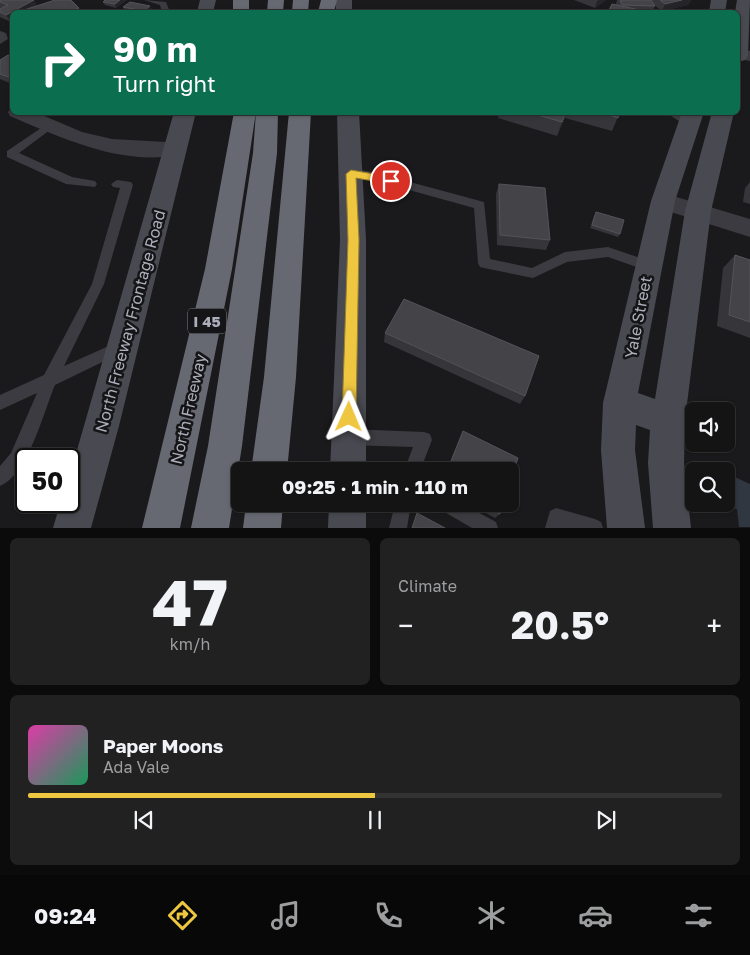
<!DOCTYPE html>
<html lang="en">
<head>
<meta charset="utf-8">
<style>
	:root { --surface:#141415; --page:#212122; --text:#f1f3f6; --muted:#9d9ea0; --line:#333334; --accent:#eec640 }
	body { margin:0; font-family:"Golos Text",sans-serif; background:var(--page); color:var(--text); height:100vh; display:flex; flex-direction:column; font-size:19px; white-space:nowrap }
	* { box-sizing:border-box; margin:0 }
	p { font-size:16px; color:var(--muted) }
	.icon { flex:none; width:28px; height:28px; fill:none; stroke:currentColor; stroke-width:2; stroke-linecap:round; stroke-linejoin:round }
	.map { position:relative; height:528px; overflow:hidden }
	.side { display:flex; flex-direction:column; gap:10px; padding:10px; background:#0b0b0c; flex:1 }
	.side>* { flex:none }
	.banner { position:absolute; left:10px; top:10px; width:730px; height:105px; border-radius:8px; box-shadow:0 1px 4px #0004,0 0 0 1px var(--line); background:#0b6e4f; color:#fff; overflow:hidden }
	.buttons { position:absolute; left:685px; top:402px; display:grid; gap:10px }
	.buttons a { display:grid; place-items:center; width:50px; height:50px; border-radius:8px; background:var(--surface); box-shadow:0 1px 4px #0004,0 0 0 1px var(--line); font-size:25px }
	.speed { position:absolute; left:15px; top:448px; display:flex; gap:10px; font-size:25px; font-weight:700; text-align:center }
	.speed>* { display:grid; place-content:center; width:65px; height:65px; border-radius:50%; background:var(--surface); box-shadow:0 1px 4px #0004,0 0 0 1px var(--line); line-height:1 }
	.speed .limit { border:2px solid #111; border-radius:8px; background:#fff; color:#111 }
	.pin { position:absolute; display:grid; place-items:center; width:42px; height:42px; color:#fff; margin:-21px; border:2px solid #fff; border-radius:50%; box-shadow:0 1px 5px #0007 }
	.me { position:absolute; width:55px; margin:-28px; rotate:1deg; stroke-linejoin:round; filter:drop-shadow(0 0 4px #0008) }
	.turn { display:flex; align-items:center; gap:18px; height:105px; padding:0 20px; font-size:22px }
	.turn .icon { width:65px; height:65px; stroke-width:2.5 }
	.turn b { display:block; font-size:35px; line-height:42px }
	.big { font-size:38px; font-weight:700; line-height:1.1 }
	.side .widget { flex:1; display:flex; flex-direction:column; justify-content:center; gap:8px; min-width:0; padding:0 18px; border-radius:8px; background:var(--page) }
	.side .dial { align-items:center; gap:0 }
	.dial b { font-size:65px; line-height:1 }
	.song { display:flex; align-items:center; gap:15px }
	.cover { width:60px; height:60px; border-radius:8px; background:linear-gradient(135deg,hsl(320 70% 55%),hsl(150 70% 35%)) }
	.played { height:5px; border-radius:2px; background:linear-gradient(90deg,var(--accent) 50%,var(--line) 50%) }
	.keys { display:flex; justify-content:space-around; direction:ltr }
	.heat { display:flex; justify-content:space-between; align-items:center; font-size:28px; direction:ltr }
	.side .tiles { flex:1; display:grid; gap:10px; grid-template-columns:1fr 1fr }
	.widget:last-child { grid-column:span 2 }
	.trip { position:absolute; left:231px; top:462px; width:288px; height:50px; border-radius:8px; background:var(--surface); box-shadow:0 1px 4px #0004,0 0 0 1px var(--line); font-weight:700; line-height:50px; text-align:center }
	.menu { display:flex; height:80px; justify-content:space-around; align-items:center; background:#080808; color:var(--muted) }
	.menu .icon { width:35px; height:35px }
	.menu .active { color:var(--accent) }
	.menu b { font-size:22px; color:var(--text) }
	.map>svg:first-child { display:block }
	.water { fill:#303740 }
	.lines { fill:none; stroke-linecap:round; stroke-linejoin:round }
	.lane { fill:#3b3b41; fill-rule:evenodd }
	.street { fill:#3b3b41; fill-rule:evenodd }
	.secondary { fill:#494a51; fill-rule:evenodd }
	.highway { fill:#676972; fill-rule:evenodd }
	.wall { fill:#36363a }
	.shaded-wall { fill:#252528 }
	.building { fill:#434348; stroke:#53545a }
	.route { fill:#eec640; stroke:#9b812a }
	.labels { text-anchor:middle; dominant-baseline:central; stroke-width:5; stroke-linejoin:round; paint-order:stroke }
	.shield { fill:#151517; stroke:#7f818a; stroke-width:1 }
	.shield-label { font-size:15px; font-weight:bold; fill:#acafbb }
	.street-label { font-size:16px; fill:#acafbb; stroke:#151517 }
</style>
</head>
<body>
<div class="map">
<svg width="750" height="528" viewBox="0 0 750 528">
	<rect width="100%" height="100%" fill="#1a1a1c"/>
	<path class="water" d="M726 473 750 484V527H739L737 509 715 504H726Z"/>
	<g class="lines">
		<path class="lane" d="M144 0 166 2 170 12H162L160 5Z
			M665 112H678L694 123 693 125H685Z
			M50 122 55 125 54 127 19 153 72 177 95 181 97 184 95 187 66 184 7 157V151Z
			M351 169 373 172 484 202 490 259 532 268 565 252 608 247 652 262 654 266 652 270 648 271 608 257 567 262 533 278 484 268 480 267 478 263 474 208 373 180 347 176 346 173Z
			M117 180 131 182 133 185 104 284 64 366 120 341 125 343 127 347 125 351 55 385C44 411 28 475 0 486V466L11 453 37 393 0 410V395L44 375 92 284 120 188 113 187 111 184Z
			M349 429 424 432 430 434 432 440 420 471H404L413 447 349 445 343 443 341 437 343 431Z
			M395 504H411L407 528H389Z
			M439 504H463L496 522 498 528H472L441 510Z
			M556 508 595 519 601 522 603 528H545L550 511Z"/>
		<path class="street" d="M0 31 6 33 8 39 0 44Z
			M738 49 750 51V61L738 59Z
			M12 107V112H35L82 132 112 139 184 143 187 148 184 153C127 169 62 138 10 116L8 112Z
			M663 193 750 219V237L655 207 652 201 655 195Z"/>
		<path class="secondary" d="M200 0H216L213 12H197Z
			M336 0H352V12H336Z
			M711 0H727L725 12H709Z
			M737 0H750L748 56 745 60 738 62V12H735Z
			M174 112H196L119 426 91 528H53L61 501H69V478Z
			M337 112H359L366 240V471H330L340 240Z
			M682 112H704L675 201 638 393 655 399 685 211 712 112H734L711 211 685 420 684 463 691 528H653L648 463 650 430 636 425 635 450 645 528H607L601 450 603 403 651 201Z
			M329 504H366V528H328Z"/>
		<path class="highway" d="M233 0H249V12H233Z
			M268 0H284L283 12H267Z
			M293 0H309L308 12H292Z
			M321 0H337L334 12H318Z
			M234 112H256L232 269 180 528H142L205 269Z
			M256 112H278L277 153 242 446 229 528H191L208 446 253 153Z
			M289 112H311L296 377 287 471H251L264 377Z
			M246 504H283L281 528H243Z"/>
	</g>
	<path class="wall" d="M0 0 37 6 79 8 82 12H12V21L11 22 0 17V9L1 8H0Z
		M127 0 116 8 105 5 103 2Z
		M574 0H606L595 8Z
		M617 0H691L688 5 662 11 654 5 655 6 652 12H608L616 5V4Z
		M123 7 152 10 149 12H132L125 11Z
		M12 57V84L0 79V60Z
		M499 112H620L612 131 565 118 557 136 498 118Z
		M750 182V204L743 202 745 188Z
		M499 184 550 240 546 250 497 245 496 194Z
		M596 212 620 234 618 237 590 228 594 216Z
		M735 255 750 260V338L717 326 723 268Z
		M385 333 525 396 520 404 384 342Z
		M469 504H503L500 514 495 518Z"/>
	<path class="shaded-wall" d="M34 0 38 7 24 10 26 12H12V21L11 22 6 15Z
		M120 0H127L116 8 115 4Z
		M599 0H606L595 8 597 1Z
		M682 0H691L688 5 662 11 665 4Z
		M150 6 152 10 149 12H145L144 11Z
		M79 8 82 12H67Z
		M566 112 565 118 557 136 562 122Z"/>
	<path class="building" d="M0 0H34L6 15 0 12V9L8 5 0 2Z
		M55 0H71L79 8 67 12H27L24 10Z
		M105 0H120L115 4 103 2Z
		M620 0H651L655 6 622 5Z
		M660 0H682L665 4Z
		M130 2 150 6 144 11 123 7Z
		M612 4 649 12H608Z
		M8 55 12 57V78L0 74V60Z
		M528 112H566L562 122Z
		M600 112H620L618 118Z
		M499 184 545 188 550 240 500 235Z
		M596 212 624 220 620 234 592 225Z
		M735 255 750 260V322L729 315Z
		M404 299 539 356 525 396 385 333Z
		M463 431 518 458 510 482V471H447Z
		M481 504H503L500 514Z
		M417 513 445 528H412Z"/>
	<path class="route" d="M351 170 391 177 396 181 391 184 356 178 359 240 356 417 354 422 349 424 344 422 342 417 348 240 346 174Z"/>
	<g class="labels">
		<rect class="shield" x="188" y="308.5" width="38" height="25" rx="4"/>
		<g class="shield-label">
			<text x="207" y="321">I 45</text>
		</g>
		<g class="street-label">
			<text transform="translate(638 317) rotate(-79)">Yale Street</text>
			<text transform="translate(130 321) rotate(-75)">North Freeway Frontage Road</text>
			<text transform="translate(188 409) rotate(-77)">North Freeway</text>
		</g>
	</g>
</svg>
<div class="buttons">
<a><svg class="icon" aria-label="sound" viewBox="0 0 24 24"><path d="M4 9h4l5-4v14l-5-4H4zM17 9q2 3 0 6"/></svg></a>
<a><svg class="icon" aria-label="search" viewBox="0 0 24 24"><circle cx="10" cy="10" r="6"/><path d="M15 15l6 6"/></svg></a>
</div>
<div class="speed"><div class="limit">50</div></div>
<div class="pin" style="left:391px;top:181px;background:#d93025"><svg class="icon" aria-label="arrive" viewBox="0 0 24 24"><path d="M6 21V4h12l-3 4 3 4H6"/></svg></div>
<svg class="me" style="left:349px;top:417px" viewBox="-20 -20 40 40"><path d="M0-17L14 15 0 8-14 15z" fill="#eec640" stroke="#fff" stroke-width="4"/></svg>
<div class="trip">09:25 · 1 min · 110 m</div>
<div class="banner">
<div class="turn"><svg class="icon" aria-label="right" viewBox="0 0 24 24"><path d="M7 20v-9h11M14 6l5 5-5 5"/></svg><div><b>90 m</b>Turn right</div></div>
</div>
</div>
<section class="side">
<div class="tiles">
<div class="widget dial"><b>47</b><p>km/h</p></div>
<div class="widget"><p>Climate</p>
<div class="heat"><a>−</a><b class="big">20.5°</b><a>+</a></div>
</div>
<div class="widget">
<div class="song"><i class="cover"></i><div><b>Paper Moons</b><p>Ada Vale</p></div></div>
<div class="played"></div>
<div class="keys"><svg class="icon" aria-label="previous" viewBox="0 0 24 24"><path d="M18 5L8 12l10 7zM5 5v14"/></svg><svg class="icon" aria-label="pause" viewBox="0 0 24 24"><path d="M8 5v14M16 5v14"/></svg><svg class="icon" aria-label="next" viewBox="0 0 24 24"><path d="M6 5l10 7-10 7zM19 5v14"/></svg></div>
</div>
</div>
</section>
<nav class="menu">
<b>09:24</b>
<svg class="icon active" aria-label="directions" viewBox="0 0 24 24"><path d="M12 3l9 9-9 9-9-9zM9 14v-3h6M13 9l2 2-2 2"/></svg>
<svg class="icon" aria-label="music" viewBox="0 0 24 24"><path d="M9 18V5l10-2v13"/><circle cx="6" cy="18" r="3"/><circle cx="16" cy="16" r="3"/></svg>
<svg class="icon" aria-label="phone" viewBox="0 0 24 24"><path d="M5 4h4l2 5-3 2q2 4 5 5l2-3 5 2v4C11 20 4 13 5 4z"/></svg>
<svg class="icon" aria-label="climate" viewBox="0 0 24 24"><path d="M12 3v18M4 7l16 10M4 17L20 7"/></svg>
<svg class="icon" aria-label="car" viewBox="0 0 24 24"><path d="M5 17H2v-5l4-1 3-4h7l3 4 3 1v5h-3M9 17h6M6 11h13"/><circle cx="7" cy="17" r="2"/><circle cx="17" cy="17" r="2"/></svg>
<svg class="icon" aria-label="filters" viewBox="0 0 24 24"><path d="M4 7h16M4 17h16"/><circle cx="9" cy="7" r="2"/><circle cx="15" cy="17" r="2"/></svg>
</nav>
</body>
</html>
